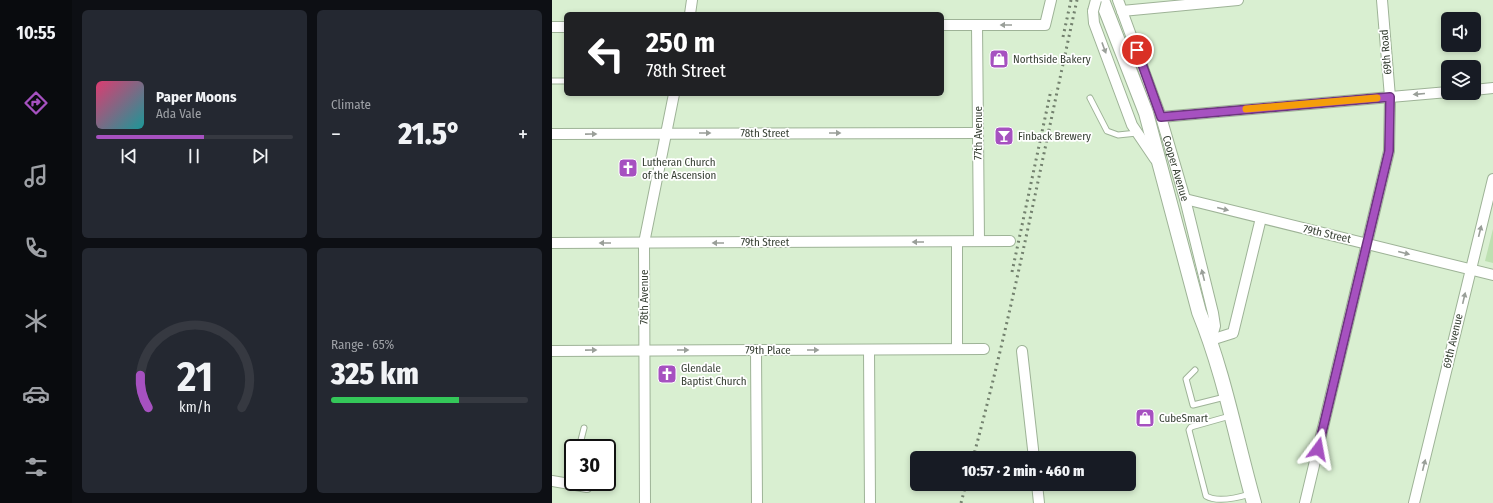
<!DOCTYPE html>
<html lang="en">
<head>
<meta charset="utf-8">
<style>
	:root { --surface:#171b24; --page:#242831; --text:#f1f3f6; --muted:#9ea1a6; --line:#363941; --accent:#a651c0 }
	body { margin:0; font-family:"Fira Sans Condensed",sans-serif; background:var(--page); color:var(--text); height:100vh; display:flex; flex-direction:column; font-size:15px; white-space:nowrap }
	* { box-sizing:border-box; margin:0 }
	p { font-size:13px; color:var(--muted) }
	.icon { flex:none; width:22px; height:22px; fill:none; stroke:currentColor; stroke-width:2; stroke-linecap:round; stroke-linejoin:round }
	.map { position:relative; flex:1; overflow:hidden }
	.panel { display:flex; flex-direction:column; gap:10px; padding:10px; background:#0d0f14; width:480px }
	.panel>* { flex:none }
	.banner { position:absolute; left:12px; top:12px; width:380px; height:84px; border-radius:6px; box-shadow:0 2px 6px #0003; background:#202124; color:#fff; overflow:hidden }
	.tools { position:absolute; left:889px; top:12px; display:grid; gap:8px }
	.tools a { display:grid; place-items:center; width:40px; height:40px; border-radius:6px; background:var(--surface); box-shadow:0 2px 6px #0003; font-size:20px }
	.speed { position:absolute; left:12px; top:439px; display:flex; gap:8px; font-size:20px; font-weight:700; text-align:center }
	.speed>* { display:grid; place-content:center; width:52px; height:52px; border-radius:50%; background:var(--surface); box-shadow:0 2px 6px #0003; line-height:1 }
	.speed .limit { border:2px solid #111; border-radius:6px; background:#fff; color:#111 }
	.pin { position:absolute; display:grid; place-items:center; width:34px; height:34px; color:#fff; margin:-17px; border:2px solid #fff; border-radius:50%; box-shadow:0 1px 4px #0007 }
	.me { position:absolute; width:44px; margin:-22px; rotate:13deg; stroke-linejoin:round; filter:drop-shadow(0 0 3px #0008) }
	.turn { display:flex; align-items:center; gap:14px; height:84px; padding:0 16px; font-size:18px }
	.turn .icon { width:52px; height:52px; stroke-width:2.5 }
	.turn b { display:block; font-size:28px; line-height:34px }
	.big { font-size:30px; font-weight:800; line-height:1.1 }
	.panel .widget { flex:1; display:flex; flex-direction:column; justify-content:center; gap:6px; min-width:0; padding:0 14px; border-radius:6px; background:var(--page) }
	.panel .dial { align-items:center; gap:0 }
	.dial svg { height:104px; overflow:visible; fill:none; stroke:var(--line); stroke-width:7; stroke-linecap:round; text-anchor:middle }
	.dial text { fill:var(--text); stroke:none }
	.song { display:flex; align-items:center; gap:12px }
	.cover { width:48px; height:48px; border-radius:6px; background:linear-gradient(135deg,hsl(340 70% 55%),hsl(180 70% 35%)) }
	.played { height:4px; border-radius:2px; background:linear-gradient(90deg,var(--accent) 55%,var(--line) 55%) }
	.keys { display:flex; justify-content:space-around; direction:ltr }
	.heat { display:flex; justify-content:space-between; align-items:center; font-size:22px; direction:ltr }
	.charge { height:6px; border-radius:3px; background:linear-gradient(90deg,#34c759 65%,var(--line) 0) }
	.panel .tiles { flex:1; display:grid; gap:10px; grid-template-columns:repeat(2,1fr) }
	.trip { position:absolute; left:358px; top:451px; width:226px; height:40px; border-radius:6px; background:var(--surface); box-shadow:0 2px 6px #0003; font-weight:800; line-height:40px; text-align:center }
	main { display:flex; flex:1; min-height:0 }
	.menu { display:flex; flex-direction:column; width:72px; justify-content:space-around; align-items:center; background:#090b0e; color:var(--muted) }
	.menu .icon { width:28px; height:28px }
	.menu .selected { color:var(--accent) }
	.menu b { font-size:18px; color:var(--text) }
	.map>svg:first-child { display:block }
	.green { fill:#bde0b1 }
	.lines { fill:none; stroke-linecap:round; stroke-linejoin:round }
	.service-casing { stroke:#9eb397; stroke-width:7 }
	.minor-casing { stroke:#9eb397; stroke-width:12 }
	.secondary-casing { stroke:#9eb397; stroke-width:16 }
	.service { stroke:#fff; stroke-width:5 }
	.minor { stroke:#fff; stroke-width:10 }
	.secondary { stroke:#fff; stroke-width:14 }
	.rail { stroke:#73816e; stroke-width:3; stroke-dasharray:2 4; stroke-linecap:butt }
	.minor-bridge-casing { stroke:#9eb397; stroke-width:12; stroke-linecap:butt }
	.minor-bridge { stroke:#fff; stroke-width:10 }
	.oneway { fill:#9a9f99 }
	.route-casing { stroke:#6c357d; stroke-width:10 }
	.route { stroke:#a651c0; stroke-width:7 }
	.slow { stroke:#f59e0b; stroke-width:7 }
	.labels { text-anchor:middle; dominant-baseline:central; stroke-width:3.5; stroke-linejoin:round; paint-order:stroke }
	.street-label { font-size:11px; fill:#363f33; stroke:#fff }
	.poi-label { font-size:11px; fill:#363f33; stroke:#fff; text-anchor:start }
</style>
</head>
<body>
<main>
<nav class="menu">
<b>10:55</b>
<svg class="icon selected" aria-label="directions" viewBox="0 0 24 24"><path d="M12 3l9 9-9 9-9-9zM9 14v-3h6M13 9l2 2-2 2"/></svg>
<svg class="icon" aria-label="music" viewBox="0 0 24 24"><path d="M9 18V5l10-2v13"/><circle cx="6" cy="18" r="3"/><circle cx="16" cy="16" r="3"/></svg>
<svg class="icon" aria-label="phone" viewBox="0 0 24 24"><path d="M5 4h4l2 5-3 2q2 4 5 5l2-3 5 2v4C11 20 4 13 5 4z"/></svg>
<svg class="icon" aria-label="climate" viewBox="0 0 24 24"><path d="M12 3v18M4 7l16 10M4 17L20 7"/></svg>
<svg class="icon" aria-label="car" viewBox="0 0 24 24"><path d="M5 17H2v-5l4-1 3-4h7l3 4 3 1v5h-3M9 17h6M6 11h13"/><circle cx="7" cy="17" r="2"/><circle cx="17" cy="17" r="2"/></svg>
<svg class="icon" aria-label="filters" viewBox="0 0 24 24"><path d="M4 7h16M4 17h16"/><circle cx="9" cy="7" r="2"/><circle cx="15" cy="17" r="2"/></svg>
</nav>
<section class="panel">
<div class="tiles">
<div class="widget">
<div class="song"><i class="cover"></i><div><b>Paper Moons</b><p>Ada Vale</p></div></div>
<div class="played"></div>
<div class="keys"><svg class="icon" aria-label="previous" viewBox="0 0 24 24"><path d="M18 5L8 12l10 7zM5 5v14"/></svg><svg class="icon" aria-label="pause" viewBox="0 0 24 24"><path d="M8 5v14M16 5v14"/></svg><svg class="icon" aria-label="next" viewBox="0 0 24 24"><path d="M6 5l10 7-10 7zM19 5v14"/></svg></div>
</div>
<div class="widget"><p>Climate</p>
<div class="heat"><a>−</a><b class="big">21.5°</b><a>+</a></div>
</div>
<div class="widget dial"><svg viewBox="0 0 100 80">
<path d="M14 69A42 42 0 1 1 86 69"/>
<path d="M14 69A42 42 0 0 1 8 44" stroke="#a651c0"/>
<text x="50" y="56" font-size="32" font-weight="700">21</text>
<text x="50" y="72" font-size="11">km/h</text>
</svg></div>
<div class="widget"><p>Range · 65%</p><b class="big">325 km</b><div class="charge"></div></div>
</div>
</section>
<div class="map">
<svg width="941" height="503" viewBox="0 0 941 503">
	<rect width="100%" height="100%" fill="#d9efd1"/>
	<path class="green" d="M941 229V263L933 261Z"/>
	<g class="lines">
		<g class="service-casing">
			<path id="service" d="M0 81H14
				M538 98 555 131 566 135 585 133
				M643 370 634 379 641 405 673 397
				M678 416 639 427 637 430 654 496C666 503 685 498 698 494
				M27 448 32 428
				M17 484 21 471"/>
		</g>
		<g class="minor-casing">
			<g id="minor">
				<path id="s1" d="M566 0 609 117 633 199 661 313 663 326 659 340"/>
				<path d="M541 11 542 23 580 125 603 159"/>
				<path d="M570 11 686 0"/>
				<path d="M138 14 140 0"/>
				<path d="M390 25H493L499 0"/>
				<path d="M425 25 427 241"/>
				<path d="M0 27H14"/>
				<path d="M922 90 941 88"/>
				<path d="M609 117 896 92"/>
				<path d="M0 134 426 133"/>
				<path d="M633 199 941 275"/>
				<path d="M405 242V349"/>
				<path d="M0 243 458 241"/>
				<path d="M659 340 681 333 709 218"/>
				<path d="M204 350 205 503"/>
				<path d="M317 350 318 503"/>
				<path d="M0 351 432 349"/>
				<path d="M470 351 482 458"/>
				<path d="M0 481 35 487"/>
				<path d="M485 484 487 503"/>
				<path d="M93 503 92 243 122 94"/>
				<path d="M753 503 837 151 838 97 830 0"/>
				<path d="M862 503 941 179"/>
			</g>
		</g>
		<g class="secondary-casing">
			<path id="secondary" d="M550 0 594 113 647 312C672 373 684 439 702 503"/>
		</g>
		<use href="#service" class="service"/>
		<use href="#minor" class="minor"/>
		<use href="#secondary" class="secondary"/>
		<path class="rail" d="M511 37 519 0
			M460 272 499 90
			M421 458C462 307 491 153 525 0
			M409 503 414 484"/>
		<g class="minor-bridge-casing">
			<path id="minor-bridge" d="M541 11 544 0"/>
		</g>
		<use href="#minor-bridge" class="minor-bridge"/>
	</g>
	<defs><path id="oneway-solid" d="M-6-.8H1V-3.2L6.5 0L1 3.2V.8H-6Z"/></defs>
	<g class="oneway">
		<use href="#oneway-solid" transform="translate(454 25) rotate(-180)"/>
		<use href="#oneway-solid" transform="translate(552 48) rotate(70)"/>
		<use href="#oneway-solid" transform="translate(867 94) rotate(175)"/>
		<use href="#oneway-solid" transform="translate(153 133)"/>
		<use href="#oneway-solid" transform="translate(283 133)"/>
		<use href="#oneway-solid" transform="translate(39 134) rotate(-1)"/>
		<use href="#oneway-solid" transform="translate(671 209) rotate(14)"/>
		<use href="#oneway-solid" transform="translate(928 231) rotate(-76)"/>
		<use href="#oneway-solid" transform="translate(366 242) rotate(180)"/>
		<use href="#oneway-solid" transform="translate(53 243) rotate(180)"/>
		<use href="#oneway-solid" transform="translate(166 243) rotate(180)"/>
		<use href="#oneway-solid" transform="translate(852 253) rotate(14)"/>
		<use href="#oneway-solid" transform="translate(651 275) rotate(-104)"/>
		<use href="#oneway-solid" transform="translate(912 298) rotate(-77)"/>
		<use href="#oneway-solid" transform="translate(39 350) rotate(-1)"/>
		<use href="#oneway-solid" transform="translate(131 350)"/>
		<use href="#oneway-solid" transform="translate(261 350)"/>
		<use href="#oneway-solid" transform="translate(872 465) rotate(-76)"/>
	</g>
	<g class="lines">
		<g class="route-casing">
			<path id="route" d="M585 50 609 117 838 97 837 151 766 449"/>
		</g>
		<use href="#route" class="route"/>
		<path class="slow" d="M694 109 825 98"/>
	</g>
	<defs>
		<g id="shop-square" transform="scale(1)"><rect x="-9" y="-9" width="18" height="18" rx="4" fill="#a651c0" stroke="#fff"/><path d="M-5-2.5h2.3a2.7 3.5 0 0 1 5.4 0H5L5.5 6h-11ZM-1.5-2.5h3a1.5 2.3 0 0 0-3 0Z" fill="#fff"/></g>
		<g id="bar-square" transform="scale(1)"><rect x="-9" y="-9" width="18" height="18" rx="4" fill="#a651c0" stroke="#fff"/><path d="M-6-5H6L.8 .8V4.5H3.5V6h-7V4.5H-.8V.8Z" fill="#fff"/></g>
		<g id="church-square" transform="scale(1)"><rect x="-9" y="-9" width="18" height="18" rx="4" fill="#a651c0" stroke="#fff"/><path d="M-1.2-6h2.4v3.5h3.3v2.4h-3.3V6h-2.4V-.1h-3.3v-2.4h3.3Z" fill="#fff"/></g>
	</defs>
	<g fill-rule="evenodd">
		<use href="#shop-square" x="447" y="59"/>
		<use href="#bar-square" x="452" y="136"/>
		<use href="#church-square" x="76" y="168"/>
		<use href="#church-square" x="115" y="374"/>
		<use href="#shop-square" x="593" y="418"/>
	</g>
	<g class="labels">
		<g class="street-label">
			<text transform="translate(834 52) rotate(-95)">69th Road</text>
			<text x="213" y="133">78th Street</text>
			<text transform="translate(426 133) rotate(-90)">77th Avenue</text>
			<text stroke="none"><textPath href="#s1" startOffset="178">Cooper Avenue</textPath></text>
			<text transform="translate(775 234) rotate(13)">79th Street</text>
			<text x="213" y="242">79th Street</text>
			<text transform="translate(92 297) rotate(-90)">78th Avenue</text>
			<text transform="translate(901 341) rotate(-77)">69th Avenue</text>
			<text x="216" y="350">79th Place</text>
		</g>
		<g class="poi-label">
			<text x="461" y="59">Northside Bakery</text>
			<text x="466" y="136">Finback Brewery</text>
			<text x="90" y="162">Lutheran Church<tspan x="90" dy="13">of the Ascension</tspan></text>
			<text x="129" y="368">Glendale<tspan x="129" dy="13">Baptist Church</tspan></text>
			<text x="607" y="418">CubeSmart</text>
		</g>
	</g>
</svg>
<div class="tools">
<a><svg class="icon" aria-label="sound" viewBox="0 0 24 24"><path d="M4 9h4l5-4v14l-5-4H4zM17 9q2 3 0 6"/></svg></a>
<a><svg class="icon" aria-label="layers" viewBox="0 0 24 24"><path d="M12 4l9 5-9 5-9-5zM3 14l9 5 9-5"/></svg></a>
</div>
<div class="speed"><div class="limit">30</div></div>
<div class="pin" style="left:585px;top:50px;background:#d93025"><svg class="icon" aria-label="arrive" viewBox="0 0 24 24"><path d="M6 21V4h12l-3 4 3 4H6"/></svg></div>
<svg class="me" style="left:766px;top:449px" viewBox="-20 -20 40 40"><path d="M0-17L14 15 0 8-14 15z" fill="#a651c0" stroke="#fff" stroke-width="4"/></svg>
<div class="trip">10:57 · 2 min · 460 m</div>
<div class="banner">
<div class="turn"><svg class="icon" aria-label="left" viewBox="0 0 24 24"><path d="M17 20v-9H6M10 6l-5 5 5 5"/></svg><div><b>250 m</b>78th Street</div></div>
</div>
</div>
</main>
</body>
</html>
